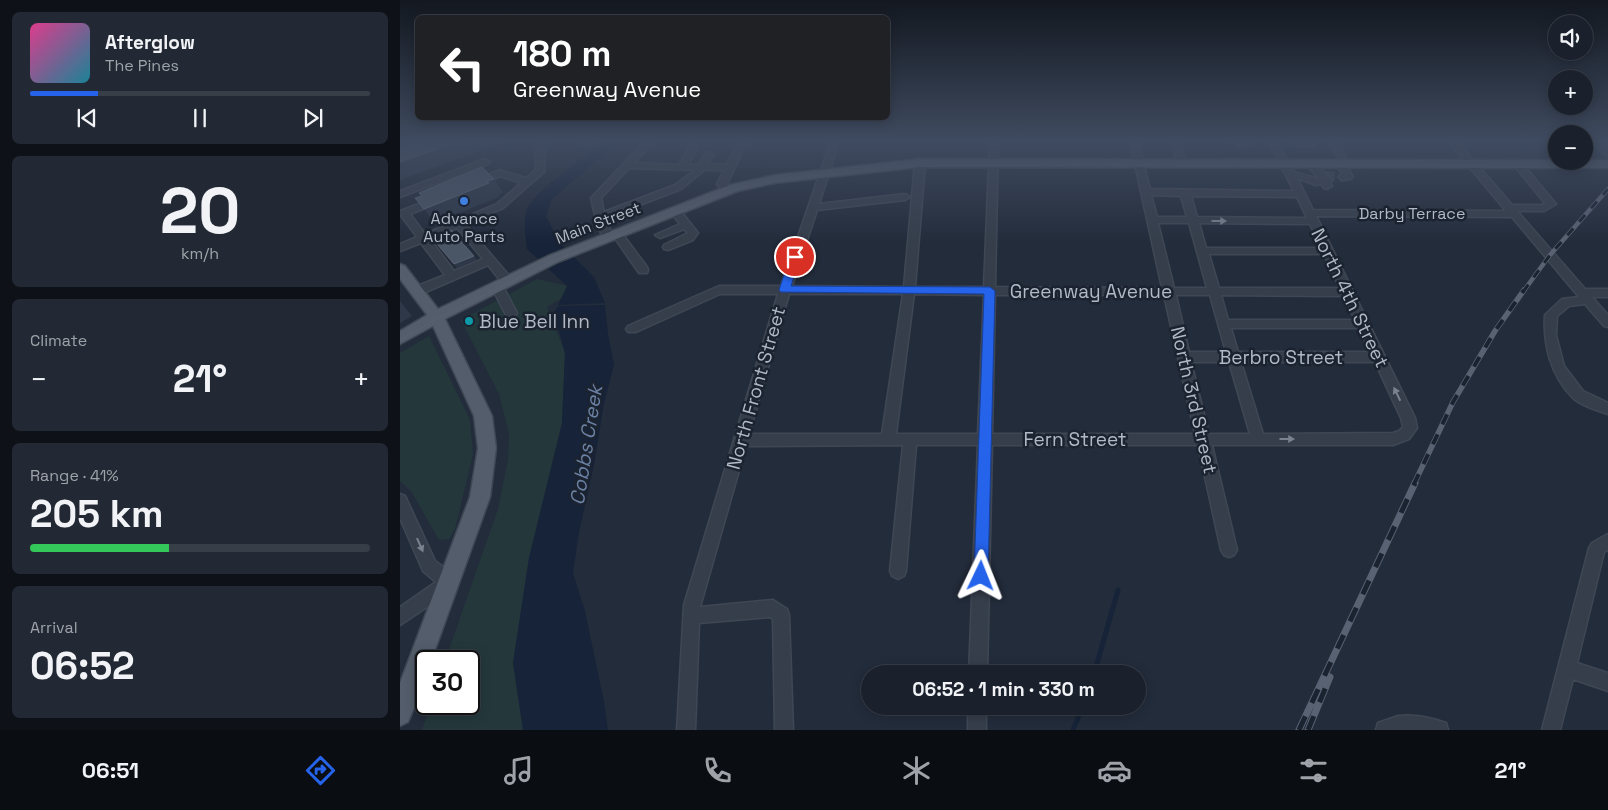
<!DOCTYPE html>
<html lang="en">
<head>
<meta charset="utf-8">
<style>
	:root { --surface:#1a212c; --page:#232934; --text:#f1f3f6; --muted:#9fa3a9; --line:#383e48; --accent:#2563eb }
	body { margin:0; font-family:"Space Grotesk",sans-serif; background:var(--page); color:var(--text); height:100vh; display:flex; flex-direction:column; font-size:19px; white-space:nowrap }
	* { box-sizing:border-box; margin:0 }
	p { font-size:16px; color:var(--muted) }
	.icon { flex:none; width:28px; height:28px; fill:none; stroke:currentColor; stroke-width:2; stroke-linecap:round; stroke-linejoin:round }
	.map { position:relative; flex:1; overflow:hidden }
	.sheet { display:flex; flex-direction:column; gap:12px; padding:12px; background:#0e1218; width:400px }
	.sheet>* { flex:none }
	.banner { position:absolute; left:15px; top:15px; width:475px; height:105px; border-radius:8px; box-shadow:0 2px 12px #0003,0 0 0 1px var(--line); background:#202124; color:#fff; overflow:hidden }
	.tools { position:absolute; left:1148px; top:15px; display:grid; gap:10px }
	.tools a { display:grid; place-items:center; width:45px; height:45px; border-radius:50%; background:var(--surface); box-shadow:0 2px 12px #0003,0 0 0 1px var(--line); font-size:25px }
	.speed { position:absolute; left:15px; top:650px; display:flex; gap:10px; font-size:25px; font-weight:700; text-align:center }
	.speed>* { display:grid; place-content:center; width:65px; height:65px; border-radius:50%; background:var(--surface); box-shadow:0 2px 12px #0003,0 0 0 1px var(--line); line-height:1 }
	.speed .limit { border:2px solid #111; border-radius:8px; background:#fff; color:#111 }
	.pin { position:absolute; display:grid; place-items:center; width:42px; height:42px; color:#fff; margin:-21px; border:2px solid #fff; border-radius:50%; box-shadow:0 1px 5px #0007 }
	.me { position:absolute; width:55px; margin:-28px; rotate:2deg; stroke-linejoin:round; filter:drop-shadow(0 0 4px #0008) }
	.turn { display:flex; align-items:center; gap:18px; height:105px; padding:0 15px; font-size:22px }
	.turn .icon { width:65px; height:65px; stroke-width:2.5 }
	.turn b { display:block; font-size:35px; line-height:42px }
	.big { font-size:38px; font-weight:700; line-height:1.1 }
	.sheet .tile { flex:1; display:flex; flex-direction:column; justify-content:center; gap:8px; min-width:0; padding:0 18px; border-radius:8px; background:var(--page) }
	.sheet .dial { align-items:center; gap:0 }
	.dial b { font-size:65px; line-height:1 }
	.song { display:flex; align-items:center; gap:15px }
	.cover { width:60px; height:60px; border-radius:8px; background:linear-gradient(135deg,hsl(330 70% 55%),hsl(190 70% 35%)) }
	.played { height:5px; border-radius:2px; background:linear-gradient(90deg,var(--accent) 20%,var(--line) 20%) }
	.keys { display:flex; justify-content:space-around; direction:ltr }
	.heat { display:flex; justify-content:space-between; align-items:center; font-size:28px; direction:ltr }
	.charge { height:8px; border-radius:4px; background:linear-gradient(90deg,#34c759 41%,var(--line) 0) }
	.trip { position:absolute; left:461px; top:665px; width:285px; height:50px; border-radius:25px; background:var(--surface); box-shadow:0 2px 12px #0003,0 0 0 1px var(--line); font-weight:700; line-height:50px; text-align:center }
	.menu { display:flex; height:80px; justify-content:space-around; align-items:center; background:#0a0d12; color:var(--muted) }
	.menu .icon { width:35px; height:35px }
	.menu .selected { color:var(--accent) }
	.menu b { font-size:22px; color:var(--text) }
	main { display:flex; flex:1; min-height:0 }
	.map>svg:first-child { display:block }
	.green { fill:#24383c }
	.water { fill:#162338 }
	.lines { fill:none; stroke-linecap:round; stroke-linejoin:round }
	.stream { stroke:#162338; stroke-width:5 }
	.minor-tunnel { stroke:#384150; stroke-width:10; stroke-dasharray:10 5; stroke-linecap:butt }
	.minor-casing { stroke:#3f4754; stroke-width:3 }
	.major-casing { stroke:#3f4754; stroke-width:3 }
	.minor { fill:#363e4b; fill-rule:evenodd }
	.major { fill:#545d6b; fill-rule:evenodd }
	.tram { stroke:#586272; stroke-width:1 }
	.rail-far2-casing { stroke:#586272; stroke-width:4.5 }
	.rail-far1-casing { stroke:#586272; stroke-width:5.5 }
	.rail-casing { stroke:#586272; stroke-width:7 }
	.rail-far2 { stroke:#1c2330; stroke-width:3; stroke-dasharray:9; stroke-linecap:butt }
	.rail-far1 { stroke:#1c2330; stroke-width:4; stroke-dasharray:11; stroke-linecap:butt }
	.rail { stroke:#1c2330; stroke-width:5; stroke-dasharray:15; stroke-linecap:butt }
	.wall { fill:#3e485a }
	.shaded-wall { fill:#2e3849 }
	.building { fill:#4a5566; stroke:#5a6475 }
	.oneway { fill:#7a828f }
	.route { fill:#2563eb; stroke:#184099 }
	.shop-dot { fill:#3f7fe0; stroke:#1c2330; stroke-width:2 }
	.culture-dot { fill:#0f9aa8; stroke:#1c2330; stroke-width:2 }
	.labels { text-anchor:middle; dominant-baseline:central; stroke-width:5; stroke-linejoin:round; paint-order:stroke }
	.far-street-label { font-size:16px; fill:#b1b9c7; stroke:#1c2330 }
	.far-poi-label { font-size:16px; fill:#b1b9c7; stroke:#1c2330 }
	.street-label { font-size:19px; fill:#b1b9c7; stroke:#1c2330 }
	.poi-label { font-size:19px; fill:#b1b9c7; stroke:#1c2330; text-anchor:start }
	.water-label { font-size:20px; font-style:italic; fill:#6b82a5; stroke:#1c2330 }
</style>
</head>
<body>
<main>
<section class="sheet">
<div class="tile">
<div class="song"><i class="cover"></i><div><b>Afterglow</b><p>The Pines</p></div></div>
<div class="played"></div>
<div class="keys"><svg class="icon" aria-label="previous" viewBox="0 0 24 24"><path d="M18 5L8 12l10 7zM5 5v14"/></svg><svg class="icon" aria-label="pause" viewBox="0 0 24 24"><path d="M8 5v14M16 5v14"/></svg><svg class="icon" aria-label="next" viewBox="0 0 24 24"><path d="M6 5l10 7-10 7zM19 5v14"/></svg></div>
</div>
<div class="tile dial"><b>20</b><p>km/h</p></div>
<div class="tile"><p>Climate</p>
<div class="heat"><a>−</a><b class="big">21°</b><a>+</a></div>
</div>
<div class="tile"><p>Range · 41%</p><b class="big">205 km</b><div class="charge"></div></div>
<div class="tile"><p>Arrival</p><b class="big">06:52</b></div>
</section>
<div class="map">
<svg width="1208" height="730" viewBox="0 0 1208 730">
	<rect width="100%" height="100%" fill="#232c3b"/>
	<path class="green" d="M137 279 172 287 170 293 147 307 165 353 162 423 129 558 113 663 123 730H22L31 704H69V661H45L98 509 108 460 109 434 99 394 61 320Z
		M29 336 70 420 73 454 55 529 49 539 39 540 11 491 0 481V353Z"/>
	<path class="water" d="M203 141H220L152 199 146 216 159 242 194 277 205 303 158 305 167 286 127 249C126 236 122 219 128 207 139 187 185 159 203 141Z
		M205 305 208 334 214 365 204 403 194 465 179 532 173 573 185 611 204 702 208 730H123L113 663 129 558 162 423 165 353 154 313 158 306Z"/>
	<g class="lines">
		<path class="stream" d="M694 674 718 590
			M673 730 683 706"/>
		<path class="minor-tunnel" d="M925 176 943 177"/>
		<g class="minor-casing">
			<path id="minor" d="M142 141H150L145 153 144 172 103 208 65 224 111 278 113 281 111 284H103L88 265 21 294H13L11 291 13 288 45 275 21 243 0 251V244L17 237 0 214V211L32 199H38V203L10 214 25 234 97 204 121 183 100 176 77 186 74 185V181L99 170 126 178 136 169 135 153ZM57 228 83 259 54 271 30 239Z
				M245 141H254L234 163 279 165 291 144 294 143 298 146 288 165H298L306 153 309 152 314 155 307 165 327 164 339 141H347L327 184 332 191 330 193H324L317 184 324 170H304L281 189 206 218 213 238 212 240H204L197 224 191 198ZM229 168 294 170V174H290L275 185 204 212 201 198Z
				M431 141H439L419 204 505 194 510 197 505 200 417 210 392 286 504 287 515 163 520 160 525 163 515 287H584L590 141H598L595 287 762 288 730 141H738L750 189 894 191 868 141H876L894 172 919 179 906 164 911 161 914 162 932 180 930 182 932 186 927 189 924 188 921 184 916 185 897 178 913 210 1106 211 1048 141H1057L1112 205H1142L1145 203 1113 164 1118 161 1121 162 1156 204 1144 211H1117L1185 289H1208V297H1192L1208 315V327L1204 326 1185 304 1169 306 1157 316 1156 335 1164 366 1183 391 1208 403V414C1198 411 1180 405 1173 398 1151 376 1143 345 1145 315L1162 299 1179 297 1112 217 916 216 1015 418 1017 428 1009 439 993 445H812L837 550 834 555 829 557 824 555 821 550 798 445H592L587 674H569L578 445H516L506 571 504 576 498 579 492 576 490 571 503 445 346 446 300 607 373 600 387 609 389 615 393 730H375L373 619 370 617 299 623 295 730H277L284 605 378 294H320L236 332H228L226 329 228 326 319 286H381ZM751 195 781 196 787 217H757ZM791 196 897 197 907 218 797 217ZM758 223H789L807 288H774ZM799 223 910 224 921 248H806ZM809 254H924L940 288H819ZM389 294H503L482 434H349ZM514 294 584 295 578 434H496ZM595 295H764L795 434H592ZM776 295H810L826 352H789ZM821 295 944 296 955 320H828ZM831 328H959L970 352H838ZM791 362H829L850 434H809ZM841 362H975L1001 418 1003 427 999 431 993 433 863 434Z
				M772 141H780L786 164 784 166 781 167 776 164Z
				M927 141H935L946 156 944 158H938Z
				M1189 141H1198L1208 149V157Z
				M85 159 90 162 88 164 0 197V191Z
				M941 161 944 162 953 177 951 179 943 180 938 177 942 174 936 164Z
				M275 208 279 209 298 233 293 240 268 250 264 249 263 247 264 245 288 233 284 229 260 238 255 235 280 224 270 211Z
				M217 231 221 232 247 267 248 270 247 273H239L212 234Z
				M97 282 101 283 117 313 115 316H107L105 313 91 286Z
				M0 494 5 496 35 561 55 576 57 582 55 588 0 625V607L36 582 23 571 0 518Z
				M1208 534V550L1204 552 1177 663 1208 673V691L1173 679 1160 730H1142L1189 548 1192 543Z
				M568 706H586V730H568Z
				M998 716C1015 714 1030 717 1046 723L1048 730H976L978 723Z"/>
		</g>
		<g class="major-casing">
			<path id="major" d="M520 159 1208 160V168L520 167 375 183 338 191 158 262 45 319 92 416 96 448 90 497 31 661H26C26 682 16 703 8 722L0 726V683L70 497 78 448 74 416 33 326 0 344V331L27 315 0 279V264L5 266 38 309 148 256 330 185 375 175Z"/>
		</g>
		<use href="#minor" class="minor"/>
		<use href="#major" class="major"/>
		<path class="tram" d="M0 340 37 319 153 261 335 189 375 180 520 164 1208 166"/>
		<g class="rail-far2-casing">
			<path id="rail-far2" d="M0 144 8 141
				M1123 292 1150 255 1208 189"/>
		</g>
		<g class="rail-far1-casing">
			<path id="rail-far1" d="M1014 484 1053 402 1095 331 1124 290"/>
		</g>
		<g class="rail-casing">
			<path id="rail" d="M899 730 1015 483
				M908 730 930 677"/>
		</g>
		<use href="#rail-far2" class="rail-far2"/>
		<use href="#rail-far1" class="rail-far1"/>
		<use href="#rail" class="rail"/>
	</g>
	<path class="wall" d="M171 141H201L190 150Z
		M829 141H853L850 147 835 148 834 144H830Z
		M891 141H919L917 148H895Z"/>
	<path class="shaded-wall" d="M60 141H107L0 180V162Z
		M185 141H201L190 150Z
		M94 179 103 193 98 195 99 197 35 223 24 209Z
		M74 256 77 260 57 268 54 264Z
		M0 301 12 316 0 323Z"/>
	<path class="building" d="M11 141H60L0 162V145Z
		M82 167 94 179 87 181 89 183 24 209 15 198 22 196 19 193Z
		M51 230 74 256 54 264 32 238Z"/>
	<defs><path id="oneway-solid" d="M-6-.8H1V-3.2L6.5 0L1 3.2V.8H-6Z" transform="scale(1.25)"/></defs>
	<g class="oneway">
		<use href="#oneway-solid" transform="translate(819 221)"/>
		<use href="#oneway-solid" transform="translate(997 394) rotate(-116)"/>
		<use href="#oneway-solid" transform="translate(887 439)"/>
		<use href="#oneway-solid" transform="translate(20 545) rotate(66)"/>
	</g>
	<linearGradient id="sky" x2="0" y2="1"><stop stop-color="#131820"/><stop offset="0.58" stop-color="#3f4b60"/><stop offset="1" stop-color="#3f4b60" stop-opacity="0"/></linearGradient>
	<rect width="1208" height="243" fill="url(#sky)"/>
	<path class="route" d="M395 254 400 257 391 286 590 287 595 291 588 576 586 581 581 583 576 581 574 576 584 294 381 292 379 290 390 257Z"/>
	<circle class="shop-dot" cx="64" cy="201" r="5"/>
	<circle class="culture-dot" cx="69" cy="321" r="5"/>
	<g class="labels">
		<g class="far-street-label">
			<text x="1012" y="213">Darby Terrace</text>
			<text transform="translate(198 223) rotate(-21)">Main Street</text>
		</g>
		<g class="far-poi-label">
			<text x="64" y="218">Advance<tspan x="64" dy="18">Auto Parts</tspan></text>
		</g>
		<g class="street-label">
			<text x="691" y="291">Greenway Avenue</text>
			<text transform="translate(950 298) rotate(64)">North 4th Street</text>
			<text x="881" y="357">Berbro Street</text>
			<text transform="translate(356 388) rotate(-74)">North Front Street</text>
			<text transform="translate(794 400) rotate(77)">North 3rd Street</text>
			<text x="675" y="439">Fern Street</text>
		</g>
		<g class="poi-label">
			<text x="79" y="321">Blue Bell Inn</text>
		</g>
		<g class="water-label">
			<text transform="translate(186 445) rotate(-81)">Cobbs Creek</text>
		</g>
	</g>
</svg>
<div class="tools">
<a><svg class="icon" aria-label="sound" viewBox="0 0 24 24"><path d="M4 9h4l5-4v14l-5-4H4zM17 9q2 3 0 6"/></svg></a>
<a>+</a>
<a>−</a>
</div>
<div class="speed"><div class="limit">30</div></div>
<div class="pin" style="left:395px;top:257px;background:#d93025"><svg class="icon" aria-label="arrive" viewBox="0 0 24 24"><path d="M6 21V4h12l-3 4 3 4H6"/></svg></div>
<svg class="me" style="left:581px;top:576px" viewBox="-20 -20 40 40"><path d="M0-17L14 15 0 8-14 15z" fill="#2563eb" stroke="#fff" stroke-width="4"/></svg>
<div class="trip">06:52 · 1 min · 330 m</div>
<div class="banner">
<div class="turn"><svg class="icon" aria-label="left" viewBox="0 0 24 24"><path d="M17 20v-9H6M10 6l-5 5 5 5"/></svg><div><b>180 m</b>Greenway Avenue</div></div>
</div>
</div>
</main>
<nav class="menu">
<b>06:51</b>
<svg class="icon selected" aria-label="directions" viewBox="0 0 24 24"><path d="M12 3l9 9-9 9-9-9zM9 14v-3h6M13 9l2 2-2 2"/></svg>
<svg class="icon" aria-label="music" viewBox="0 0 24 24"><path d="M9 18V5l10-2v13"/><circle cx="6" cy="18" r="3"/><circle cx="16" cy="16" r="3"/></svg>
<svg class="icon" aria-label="phone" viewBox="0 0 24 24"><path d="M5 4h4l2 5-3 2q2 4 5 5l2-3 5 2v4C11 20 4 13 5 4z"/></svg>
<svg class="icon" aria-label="climate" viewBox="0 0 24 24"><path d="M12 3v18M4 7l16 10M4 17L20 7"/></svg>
<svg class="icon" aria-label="car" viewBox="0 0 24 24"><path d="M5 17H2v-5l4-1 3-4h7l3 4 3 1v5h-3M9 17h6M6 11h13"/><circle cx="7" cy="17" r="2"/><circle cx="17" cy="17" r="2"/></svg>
<svg class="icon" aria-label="filters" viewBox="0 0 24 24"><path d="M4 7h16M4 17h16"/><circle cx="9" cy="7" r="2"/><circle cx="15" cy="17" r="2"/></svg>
<b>21°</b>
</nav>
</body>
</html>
